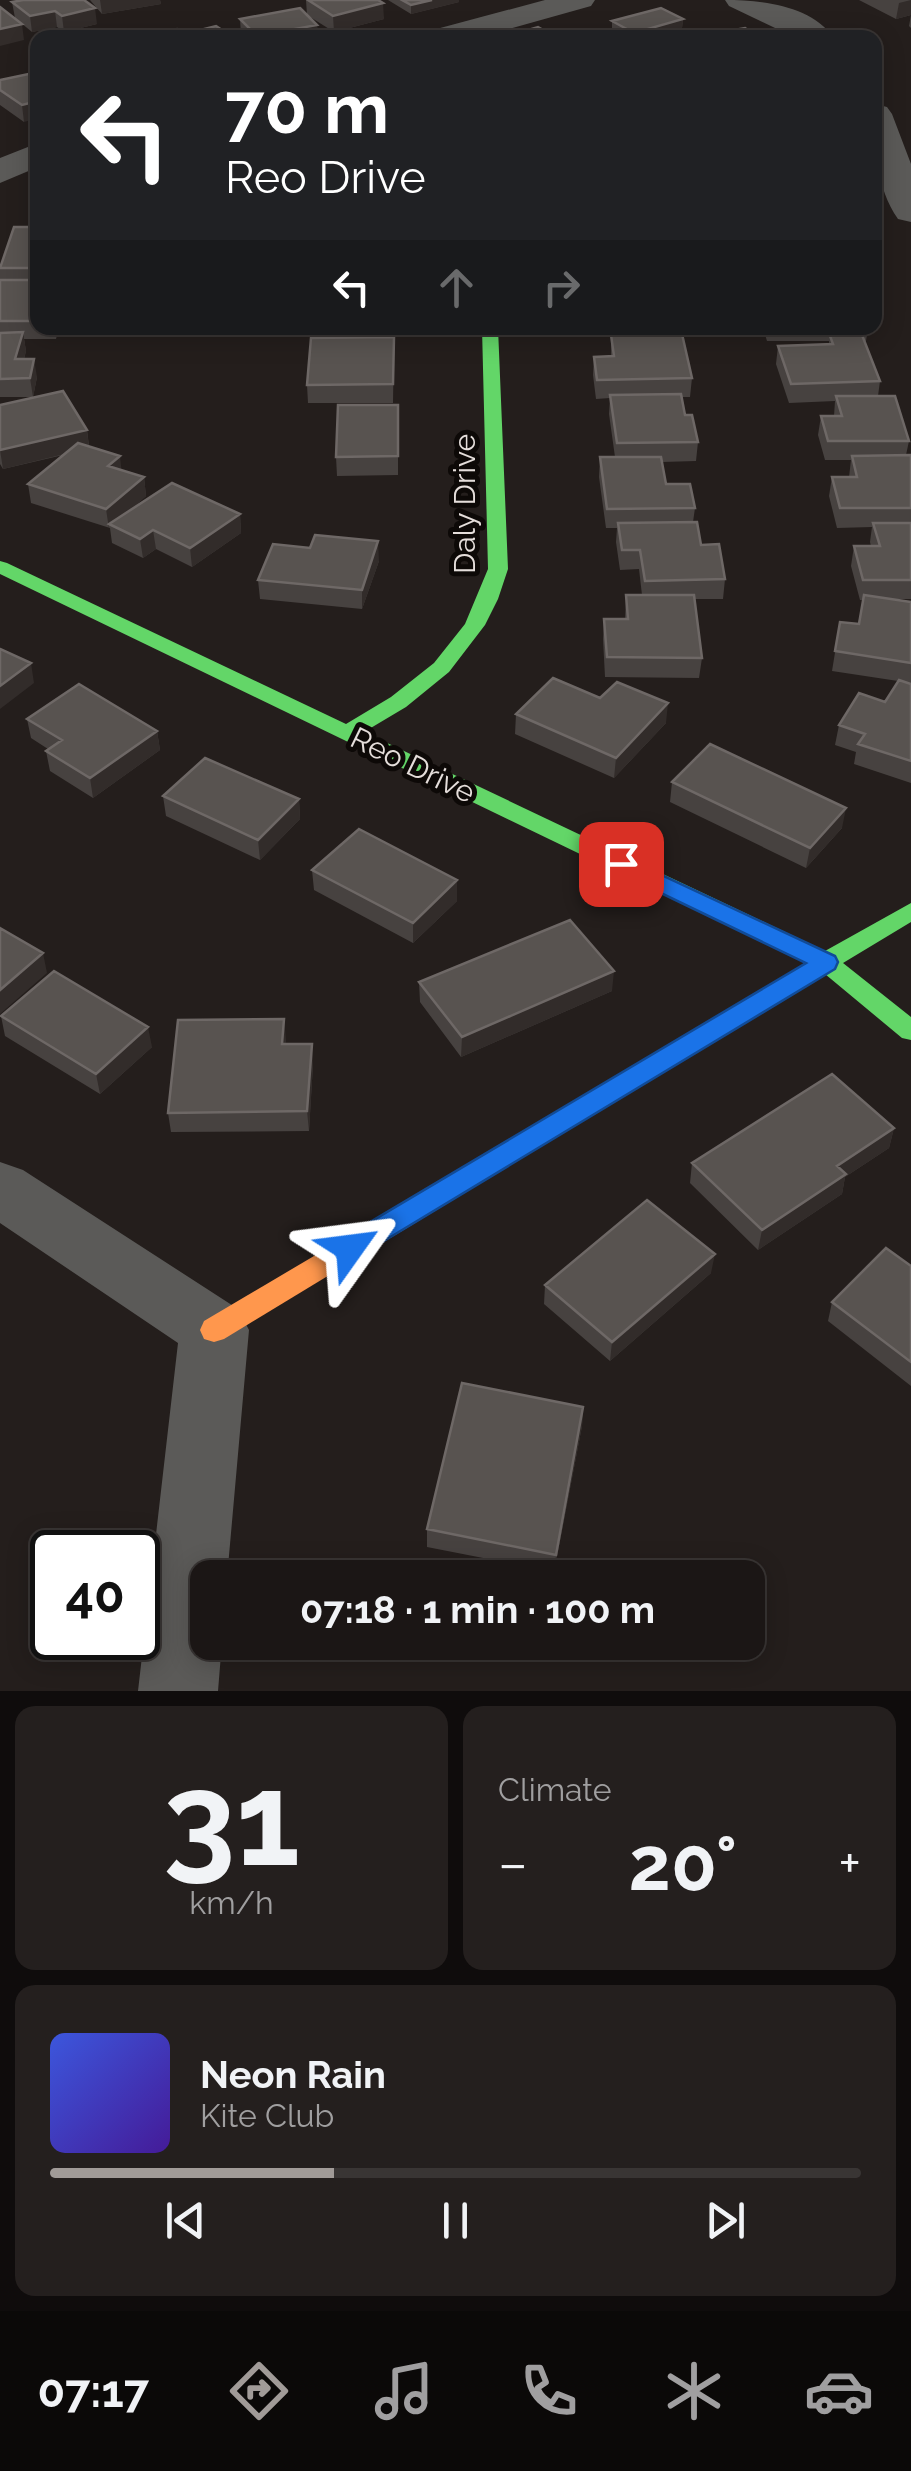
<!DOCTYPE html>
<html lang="en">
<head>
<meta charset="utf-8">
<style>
	:root { --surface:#1b1615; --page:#241f1e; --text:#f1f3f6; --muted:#a09fa0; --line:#393534; --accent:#a19b98 }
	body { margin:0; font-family:Raleway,sans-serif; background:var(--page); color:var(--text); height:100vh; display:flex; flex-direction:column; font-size:38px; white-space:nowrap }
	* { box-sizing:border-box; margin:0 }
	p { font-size:32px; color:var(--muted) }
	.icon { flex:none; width:55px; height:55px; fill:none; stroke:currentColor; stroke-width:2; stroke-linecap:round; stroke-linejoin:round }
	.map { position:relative; height:1691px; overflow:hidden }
	.sheet { display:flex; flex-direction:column; gap:15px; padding:15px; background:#0f0c0c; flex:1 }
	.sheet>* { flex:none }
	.banner { position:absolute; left:30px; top:30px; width:852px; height:305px; border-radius:20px; box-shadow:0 5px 25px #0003,0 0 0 2px var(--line); background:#202124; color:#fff; overflow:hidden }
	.speed { position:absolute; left:30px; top:1530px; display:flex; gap:20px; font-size:50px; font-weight:700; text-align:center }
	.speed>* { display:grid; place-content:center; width:130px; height:130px; border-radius:50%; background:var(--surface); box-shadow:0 5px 25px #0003,0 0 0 2px var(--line); line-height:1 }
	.speed .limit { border:5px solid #111; border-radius:15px; background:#fff; color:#111 }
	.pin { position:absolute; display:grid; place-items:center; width:85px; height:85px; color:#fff; margin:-42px; border-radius:20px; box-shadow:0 5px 15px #0006 }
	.me { position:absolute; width:110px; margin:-55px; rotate:59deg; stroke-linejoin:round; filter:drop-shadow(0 0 8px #0008) }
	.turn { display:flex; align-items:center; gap:35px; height:210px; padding:0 30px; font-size:45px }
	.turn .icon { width:130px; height:130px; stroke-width:2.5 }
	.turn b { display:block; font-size:70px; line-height:85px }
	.lanes { display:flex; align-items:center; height:95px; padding:0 30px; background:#0003; justify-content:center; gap:50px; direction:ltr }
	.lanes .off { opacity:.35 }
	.big { font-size:75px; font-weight:700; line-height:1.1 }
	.sheet .widget { flex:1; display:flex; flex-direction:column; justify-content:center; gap:15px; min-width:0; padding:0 35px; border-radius:20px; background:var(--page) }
	.sheet .dial { align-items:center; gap:0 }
	.dial b { font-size:130px; line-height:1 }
	.song { display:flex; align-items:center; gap:30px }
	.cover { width:120px; height:120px; border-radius:15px; background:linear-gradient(135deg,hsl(230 70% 55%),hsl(260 70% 35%)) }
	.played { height:10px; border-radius:5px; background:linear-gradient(90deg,var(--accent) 35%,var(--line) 35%) }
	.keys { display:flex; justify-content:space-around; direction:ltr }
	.heat { display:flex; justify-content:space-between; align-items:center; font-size:55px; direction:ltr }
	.sheet .tiles { flex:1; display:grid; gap:15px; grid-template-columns:1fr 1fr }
	.widget:last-child { grid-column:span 2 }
	.trip { position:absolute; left:190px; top:1560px; width:575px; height:100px; border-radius:20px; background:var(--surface); box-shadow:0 5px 25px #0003,0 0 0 2px var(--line); font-weight:700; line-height:100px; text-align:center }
	.dock { display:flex; height:160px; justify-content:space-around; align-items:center; background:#0b0908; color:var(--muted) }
	.dock .icon { width:70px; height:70px }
	.dock .selected { color:var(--accent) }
	.dock b { font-size:45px; color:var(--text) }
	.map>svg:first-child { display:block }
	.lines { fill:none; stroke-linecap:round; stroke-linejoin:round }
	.street { fill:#5b5a58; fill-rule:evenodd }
	.fast { fill:#63d668; fill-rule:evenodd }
	.slow { fill:#ff974d; fill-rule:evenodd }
	.wall { fill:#474240 }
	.shaded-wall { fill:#322c2a }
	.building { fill:#585350; stroke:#6e6866; stroke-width:2.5 }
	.route { fill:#1a73e8; stroke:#114b97; stroke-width:2.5 }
	.labels { text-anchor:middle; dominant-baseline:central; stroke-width:10; stroke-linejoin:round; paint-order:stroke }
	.street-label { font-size:30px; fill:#e5dedb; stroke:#0d0907 }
</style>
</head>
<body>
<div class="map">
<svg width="911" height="1691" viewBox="0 0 911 1691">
	<rect width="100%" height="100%" fill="#241e1c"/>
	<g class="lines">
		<path class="street" d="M545 0H595L591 6 477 38H425L429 31Z
			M725 0C761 0 811 5 834 38H796L729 6Z
			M875 104 887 107 892 114 911 164V222L898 219C874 184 875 144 875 104Z
			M38 143V167L0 183V158Z
			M0 1162 23 1170 238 1309 249 1330 227 1578H208V1642H222L218 1691H138L178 1343 0 1223Z"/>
		<path class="fast" d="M482 328H498L508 569 498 599 485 625 449 672 406 707 364 732 825 951 911 903V922L843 963 911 1017V1040L902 1038 825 974 802 988H784L781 982 784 976 806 963 0 574V561L7 563 346 724 391 697 434 663 465 624 488 569Z"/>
		<path class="slow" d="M793 973 802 976 805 982 802 988 224 1339 214 1342 204 1339 200 1330 204 1321Z"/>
	</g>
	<path class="wall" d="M23 0 97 24 64 32 57 27 32 32 15 18 12 2Z
		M90 0H160L161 4 102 14Z
		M306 0H378L384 19 334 32 307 15Z
		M388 0H459V2L411 14Z
		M859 0H911V28L909 26 911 15 896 19Z
		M240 19 317 25 318 38H243L241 35Z
		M683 19 682 28 647 38H626L612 30V21Z
		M38 72 24 122 0 105V80Z
		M38 227V328H59L56 339H24L26 351 24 359 37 377 33 397H0V265Z
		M322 328H388L387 335 323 336Z
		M608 328H664V334L692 378 690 397H681L685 415 698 442 696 461 662 462 666 484 695 508 693 522 701 545 725 579 723 599H694L702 658 699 678 605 677 603 639 604 619H625L626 595H642L639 569 620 570 616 542 617 528H606L599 477 600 457H615L609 414 610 398 596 399 593 375 594 357 611 356V336Z
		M763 328H868L866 341H864L880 381 878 396 909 441 906 455H911V599H894L911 602V783L854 764 856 752 835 745 839 725 885 702 898 681 832 671 840 622 858 624 863 600H860L851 566 854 546H871L870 542 872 527 837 528 829 496 832 477H849L851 460H825L818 435 821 416H834L835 401 789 403 776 364 778 346 829 344V341H767Z
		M394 337 393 403H308L307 385Z
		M0 405 87 430 89 446 122 470 144 477 146 496 130 510 240 514 241 533 192 567 156 549 143 558 112 543 110 528 31 503 28 484 63 455 3 469 0 464Z
		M398 405V475L337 476 336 457Z
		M379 561 362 609 260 599 258 580Z
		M600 698 666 723 614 778 515 734 516 714Z
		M27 719 157 731 160 750 93 798 50 771 46 751 48 749 31 738Z
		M672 782 842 828 806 868 670 802Z
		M163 796 299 799 300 819 260 860 166 816Z
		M312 870 457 901 413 943 314 890Z
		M419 982 612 991 461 1057 420 1002Z
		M1 1016 152 1047 100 1094 5 1036Z
		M286 1039 285 1044 313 1064 309 1131 171 1132 168 1113Z
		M894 1128 889 1148 845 1177 842 1194 758 1250 690 1183 692 1163Z
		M911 1266V1386L828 1321 832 1302Z
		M711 1273 610 1361 544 1304 545 1285Z
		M583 1407 582 1426 554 1572 427 1547V1529Z"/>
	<path class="shaded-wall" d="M100 0H160L161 4 102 14Z
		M432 0H459V2L411 14V5Z
		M911 0V15L896 19 899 3Z
		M383 3 384 19 334 32 333 16Z
		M95 8 97 24 64 32 62 16Z
		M55 11 57 27 32 32 30 16Z
		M683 19 682 28 647 38H634V33Z
		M22 24 24 40 0 46V29Z
		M317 25 318 38H257V36Z
		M38 101V118L24 122 22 105Z
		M23 332 26 351 19 378 15 359Z
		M34 359 37 377 33 397 30 378Z
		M87 430 89 448 3 469 0 450Z
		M120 456 122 475 108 466Z
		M144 477 146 496 113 526 109 524V529L106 509Z
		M240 514 241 533 192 567 190 548Z
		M153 530 156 549 143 558 140 539Z
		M378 541 379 561 362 609V590Z
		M31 663 34 683 0 709V686Z
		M668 703 666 723 614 778 616 758Z
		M157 731 160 750 93 798 90 778Z
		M299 799 300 819 260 860 258 840Z
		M846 808 842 828 806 868 810 848Z
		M457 880V901L413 943V923Z
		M43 953 47 973 0 1014V990Z
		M614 971 612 991 461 1057 462 1037Z
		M284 1019 286 1039 284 1064 282 1044Z
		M148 1027 152 1047 100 1094 96 1074Z
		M312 1044 313 1064 309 1131 307 1111Z
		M894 1128 889 1148 845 1177 842 1194 758 1250 762 1230 837 1166Z
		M715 1254 711 1273 610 1361 612 1342Z
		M583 1407 582 1426 554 1572 556 1555Z"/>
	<path class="building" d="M23 0H84L95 8 62 16 55 11 30 16 12 2Z
		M308 0H378L383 3 333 16Z
		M402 0H432L411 5Z
		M0 7 22 24 0 29Z
		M300 8 317 25 257 36 240 19Z
		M661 8 683 19 634 33 612 21Z
		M216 26 234 38H152L150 36 177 29 184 34Z
		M538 27 557 38H500Z
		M745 28 758 38H689Z
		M38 72V101L22 105 0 90V80Z
		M14 227H38V268H0Z
		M0 280H38V292L34 304H38V321H0Z
		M23 332 15 359H34L30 378 0 379V333Z
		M682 334 692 378 597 380 594 357 614 356 611 335Z
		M862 335 880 381 791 384 778 346 833 344 830 336Z
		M394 337 393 384 307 385 311 338Z
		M63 391 87 430 0 450V405Z
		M681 394 685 415H692L698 442 617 443 610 395Z
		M836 396H895L909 441H828L821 416H842Z
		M338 405H398V456L336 457Z
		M78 443 120 456 108 466 144 477 106 509 28 484Z
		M911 455V508H840L832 477H857L852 456Z
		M600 457H661L666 484H690L695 508 607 509Z
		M172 483 240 514 190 548 153 530 140 539 109 524Z
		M697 522 701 545 719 544 725 579 645 581 640 550H622L618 523Z
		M873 523H911V580H863L854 546H880Z
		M315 535 378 541 362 590 258 580 273 544 310 548Z
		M626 595H694L702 658 607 657 604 619H628Z
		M864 595 911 602V663L835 651 840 622 859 624Z
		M0 649 31 663 0 686Z
		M553 678 600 698 617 682 668 703 616 758 516 714Z
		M899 680 911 684V761L858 744 865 734 839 725 859 693 885 702Z
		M79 684 157 731 90 778 46 751 62 740 27 719Z
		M710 744 846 808 810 848 672 782Z
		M205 758 299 799 258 840 163 796Z
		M359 829 457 880 413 923 312 870Z
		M570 920 614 971 462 1037 419 982Z
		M0 928 43 953 0 990Z
		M54 971 148 1027 96 1074 1 1016Z
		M284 1019 282 1044H312L307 1111 168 1113 178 1020Z
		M832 1074 894 1128 837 1166 846 1174 762 1230 692 1163Z
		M647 1200 715 1254 612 1342 545 1285Z
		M886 1248 911 1266V1362L832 1302Z
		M462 1383 583 1407 556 1555 427 1529Z"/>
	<path class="route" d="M621 856 835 956 838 962 835 969 359 1256 350 1260 340 1256 336 1248 340 1240 806 963 613 870 609 864Z"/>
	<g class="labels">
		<g class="street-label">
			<text transform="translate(464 504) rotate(-90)">Daly Drive</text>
			<text transform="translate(413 765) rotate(26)">Reo Drive</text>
		</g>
	</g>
</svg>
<div class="speed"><div class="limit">40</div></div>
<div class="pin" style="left:621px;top:864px;background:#d93025"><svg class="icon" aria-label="arrive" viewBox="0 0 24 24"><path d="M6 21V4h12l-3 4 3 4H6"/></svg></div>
<svg class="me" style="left:350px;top:1248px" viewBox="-20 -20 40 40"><path d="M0-17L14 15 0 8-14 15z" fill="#1a73e8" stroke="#fff" stroke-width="4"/></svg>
<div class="trip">07:18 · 1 min · 100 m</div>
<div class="banner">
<div class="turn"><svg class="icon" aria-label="left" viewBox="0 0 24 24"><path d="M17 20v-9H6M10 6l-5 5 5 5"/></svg><div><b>70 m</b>Reo Drive</div></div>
<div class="lanes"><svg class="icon" aria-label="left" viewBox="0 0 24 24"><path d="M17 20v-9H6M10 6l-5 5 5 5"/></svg><svg class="icon off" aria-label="ahead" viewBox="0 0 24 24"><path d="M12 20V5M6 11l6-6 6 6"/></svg><svg class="icon off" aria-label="right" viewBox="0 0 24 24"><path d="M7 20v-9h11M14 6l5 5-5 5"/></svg></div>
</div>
</div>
<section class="sheet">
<div class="tiles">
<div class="widget dial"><b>31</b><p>km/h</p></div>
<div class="widget"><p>Climate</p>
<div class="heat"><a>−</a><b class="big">20°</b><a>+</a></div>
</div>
<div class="widget">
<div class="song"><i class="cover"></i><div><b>Neon Rain</b><p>Kite Club</p></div></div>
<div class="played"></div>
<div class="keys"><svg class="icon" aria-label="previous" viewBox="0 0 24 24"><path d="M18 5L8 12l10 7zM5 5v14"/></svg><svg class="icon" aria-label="pause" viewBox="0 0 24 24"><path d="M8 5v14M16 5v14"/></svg><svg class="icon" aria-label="next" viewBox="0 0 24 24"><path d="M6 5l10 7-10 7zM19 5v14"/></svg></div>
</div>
</div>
</section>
<nav class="dock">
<b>07:17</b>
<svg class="icon selected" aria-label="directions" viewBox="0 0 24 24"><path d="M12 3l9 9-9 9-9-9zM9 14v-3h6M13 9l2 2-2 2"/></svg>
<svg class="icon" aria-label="music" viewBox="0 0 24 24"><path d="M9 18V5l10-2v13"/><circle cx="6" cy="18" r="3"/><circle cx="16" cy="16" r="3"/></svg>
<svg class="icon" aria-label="phone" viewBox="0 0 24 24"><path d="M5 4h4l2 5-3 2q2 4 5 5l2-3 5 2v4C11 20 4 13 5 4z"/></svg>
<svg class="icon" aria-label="climate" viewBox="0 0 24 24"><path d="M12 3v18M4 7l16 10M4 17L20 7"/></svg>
<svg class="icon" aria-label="car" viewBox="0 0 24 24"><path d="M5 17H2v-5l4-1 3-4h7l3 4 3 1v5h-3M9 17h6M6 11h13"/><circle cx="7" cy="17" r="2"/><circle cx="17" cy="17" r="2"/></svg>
</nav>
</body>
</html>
